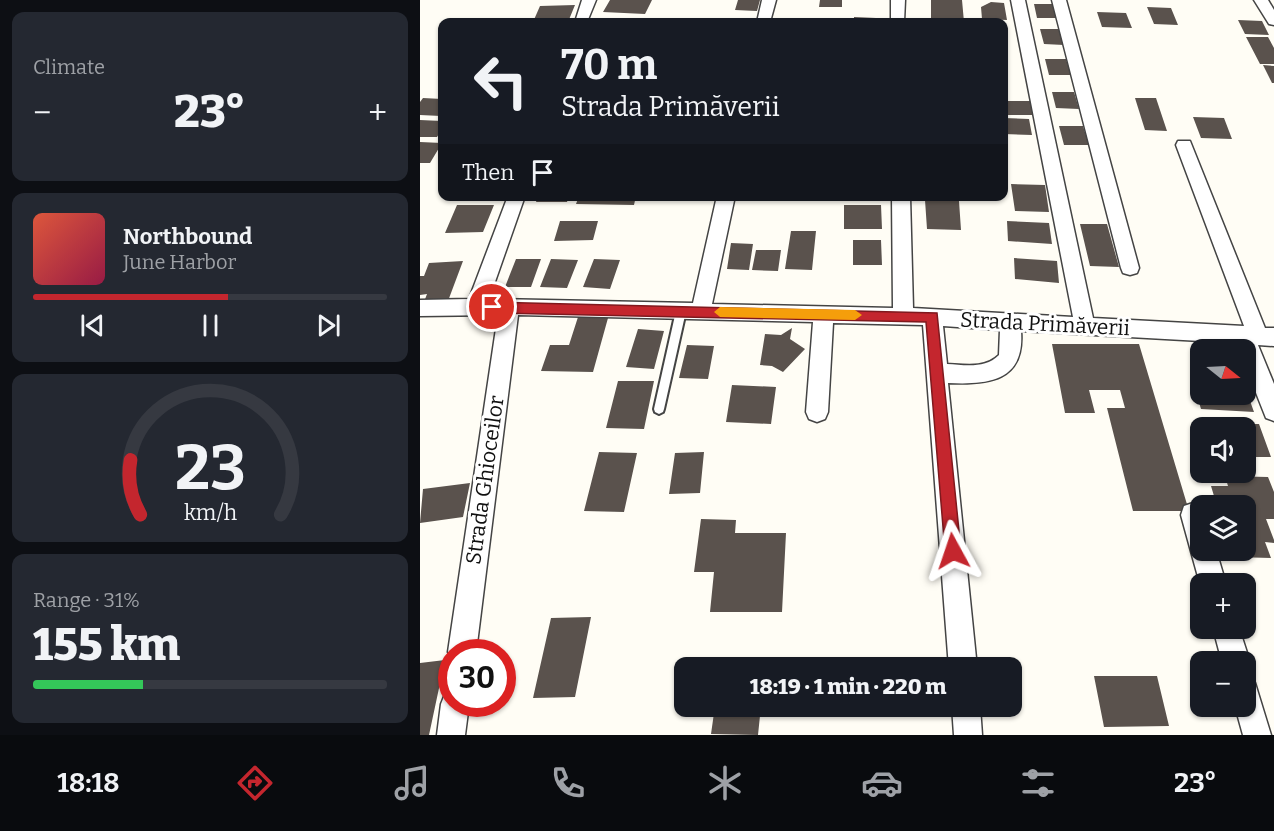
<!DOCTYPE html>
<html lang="en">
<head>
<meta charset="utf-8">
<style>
	:root { --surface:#171b24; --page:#242831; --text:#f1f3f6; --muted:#9ea1a6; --line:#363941; --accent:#c4262e }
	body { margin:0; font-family:Bitter,serif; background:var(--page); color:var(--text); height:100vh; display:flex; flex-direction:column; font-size:22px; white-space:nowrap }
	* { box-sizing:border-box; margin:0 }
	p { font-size:20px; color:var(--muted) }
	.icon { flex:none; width:33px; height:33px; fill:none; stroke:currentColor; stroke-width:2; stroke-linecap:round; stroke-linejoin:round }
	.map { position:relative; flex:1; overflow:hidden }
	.sheet { display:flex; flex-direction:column; gap:12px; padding:12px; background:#0d0f14; width:420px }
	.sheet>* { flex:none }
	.guide { position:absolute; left:18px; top:18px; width:570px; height:183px; border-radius:12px; box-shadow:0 2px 4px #0004; background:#171b24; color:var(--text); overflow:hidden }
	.needle { width:39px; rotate:108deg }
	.buttons { position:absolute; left:770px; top:339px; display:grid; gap:12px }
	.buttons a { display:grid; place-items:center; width:66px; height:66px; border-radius:12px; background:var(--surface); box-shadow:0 2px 4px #0004; font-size:30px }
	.speed { position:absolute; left:18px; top:639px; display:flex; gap:12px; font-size:30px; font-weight:700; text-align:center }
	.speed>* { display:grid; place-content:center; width:78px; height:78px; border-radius:50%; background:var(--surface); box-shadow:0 2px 4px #0004; line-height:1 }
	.speed .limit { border:9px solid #d22; background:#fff; color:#111 }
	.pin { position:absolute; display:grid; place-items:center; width:51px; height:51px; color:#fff; margin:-26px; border:3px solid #fff; border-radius:50%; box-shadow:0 2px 6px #0007 }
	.me { position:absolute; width:66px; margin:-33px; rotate:355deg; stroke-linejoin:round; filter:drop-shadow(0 0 4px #0008) }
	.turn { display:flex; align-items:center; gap:21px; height:126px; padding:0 24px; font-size:27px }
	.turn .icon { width:78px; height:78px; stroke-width:2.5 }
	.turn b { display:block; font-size:42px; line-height:51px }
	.then { display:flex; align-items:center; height:57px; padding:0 24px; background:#0003; gap:12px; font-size:22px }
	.big { font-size:45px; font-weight:800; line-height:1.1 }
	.sheet .tile { flex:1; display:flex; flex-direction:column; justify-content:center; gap:9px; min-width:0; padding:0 21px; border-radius:12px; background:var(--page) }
	.sheet .dial { align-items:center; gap:0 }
	.dial svg { height:156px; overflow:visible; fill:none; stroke:var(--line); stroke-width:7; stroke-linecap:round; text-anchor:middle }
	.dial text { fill:var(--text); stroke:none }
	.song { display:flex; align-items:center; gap:18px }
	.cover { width:72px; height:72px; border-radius:9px; background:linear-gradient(135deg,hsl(10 70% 55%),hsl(340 70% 35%)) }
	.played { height:6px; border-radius:3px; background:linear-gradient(90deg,var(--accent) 55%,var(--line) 55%) }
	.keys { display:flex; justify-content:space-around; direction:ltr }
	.heat { display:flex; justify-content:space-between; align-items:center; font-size:33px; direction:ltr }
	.charge { height:9px; border-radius:4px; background:linear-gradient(90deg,#34c759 31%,var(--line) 0) }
	.trip { position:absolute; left:254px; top:657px; width:348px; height:60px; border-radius:12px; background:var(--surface); box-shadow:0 2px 4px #0004; font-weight:800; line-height:60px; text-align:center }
	.dock { display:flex; height:96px; justify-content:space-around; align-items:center; background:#090b0e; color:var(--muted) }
	.dock .icon { width:42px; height:42px }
	.dock .selected { color:var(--accent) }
	.dock b { font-size:27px; color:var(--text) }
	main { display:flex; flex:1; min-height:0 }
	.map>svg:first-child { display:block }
	.building { fill:#5a524d }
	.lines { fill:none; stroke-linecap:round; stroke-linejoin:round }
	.service-casing { stroke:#444; stroke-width:4 }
	.minor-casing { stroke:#444; stroke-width:3 }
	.service { fill:#fff; fill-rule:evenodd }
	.minor { fill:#fff; fill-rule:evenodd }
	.route { fill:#c4262e; stroke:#7f191e; stroke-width:1.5 }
	.slow { fill:#f59e0b }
	.labels { text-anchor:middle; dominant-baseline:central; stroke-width:6; stroke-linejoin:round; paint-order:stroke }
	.street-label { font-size:21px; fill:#111; stroke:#fff }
</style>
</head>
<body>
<main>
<section class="sheet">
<div class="tile"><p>Climate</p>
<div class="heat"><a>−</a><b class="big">23°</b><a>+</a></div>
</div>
<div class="tile">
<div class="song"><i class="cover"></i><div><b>Northbound</b><p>June Harbor</p></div></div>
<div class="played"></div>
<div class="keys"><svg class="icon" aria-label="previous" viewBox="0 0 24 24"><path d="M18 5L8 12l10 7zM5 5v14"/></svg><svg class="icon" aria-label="pause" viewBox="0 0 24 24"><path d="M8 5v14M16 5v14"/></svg><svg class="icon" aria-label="next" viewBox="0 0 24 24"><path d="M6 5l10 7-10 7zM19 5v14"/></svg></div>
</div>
<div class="tile dial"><svg viewBox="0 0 100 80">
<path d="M14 69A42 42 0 1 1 86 69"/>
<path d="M14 69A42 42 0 0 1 9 41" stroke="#c4262e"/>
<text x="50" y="56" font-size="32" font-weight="700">23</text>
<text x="50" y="72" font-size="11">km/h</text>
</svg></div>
<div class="tile"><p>Range · 31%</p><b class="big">155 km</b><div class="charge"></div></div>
</section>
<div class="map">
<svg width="854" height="735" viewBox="0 0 854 735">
	<rect width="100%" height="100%" fill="#fffdf5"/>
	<path class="building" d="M190 0H232L225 14 183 12Z
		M318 0H340L337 11 315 10Z
		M400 0H422V7H399Z
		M511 0H542L544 22H511Z
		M571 2 584 3 587 20 562 19 561 7Z
		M614 4H634L637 18H617Z
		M155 5 148 22H113L120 6Z
		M727 7 751 8 758 25 734 24Z
		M677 12 706 13 712 28 682 27Z
		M434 17 456 18V22H434Z
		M818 20 842 21 849 35 825 34Z
		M620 29H640L644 45 624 44Z
		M826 37H848L854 48V64H840Z
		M625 59H646L651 75H629Z
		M843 65 854 66V83H852Z
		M632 92H654L659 109 636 108Z
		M3 98 22 99 21 116 0 115V102Z
		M715 98H736L747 131 725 130Z
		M584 101H610L613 115H585Z
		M773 117 804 118 812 139 781 138Z
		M584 118 609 119 612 135 584 134Z
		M0 120 22 121V129L17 137H0Z
		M639 126H663L669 145H644Z
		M0 142 22 143 10 163H0Z
		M591 184 625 185 629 212 595 211Z
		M118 196H149L147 202H116Z
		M159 196H216L214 205 156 204Z
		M505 200 539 201 541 230 507 229Z
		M37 205H74L63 232 25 233Z
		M424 205H461L462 229H424Z
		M140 221H178L173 240 134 241Z
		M587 221 629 223 632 244 588 241Z
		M660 224H687L699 267 670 266Z
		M371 231H396L392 270 365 269Z
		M433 240H461L462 265H433Z
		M311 243 333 244 329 270 307 269Z
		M336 250H361L358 271 332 270Z
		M594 258 637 261 639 283 595 279Z
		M96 259H121L111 287H85Z
		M131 259 158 260 147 288 120 287Z
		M174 259 200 260 190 289 163 287Z
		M43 261 28 301 4 302 7 294 0 295V276H4L9 263Z
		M158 317 188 318 173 372 121 371 130 345H149Z
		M372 328 370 339 385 349 363 372 352 366 340 365 345 334 361 335Z
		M218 329 244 331 234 369 206 367Z
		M632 344H719L769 511H713L687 408H705L700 390H669L675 413H645Z
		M267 345 294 346 288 379 259 378Z
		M779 345 824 348 823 350H781Z
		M772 379H780V394H825V387L834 412 781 409Z
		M198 381H234L224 429 186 428Z
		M312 385 356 387 351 424 306 422Z
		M783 424H839L851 457H825V428H784Z
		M179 452 217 453 204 512 164 511Z
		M284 452 280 493 249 494 255 453Z
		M805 476 848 477 854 492V519H846L854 540V543L845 542 851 558 814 557 812 550H825V506H797L791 486H808Z
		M50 483 43 517 0 523 3 489Z
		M281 519 316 520 315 533H366L362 612H290L294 572H274Z
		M171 617 155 697 113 698 131 618Z
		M25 660 9 735H0V663Z
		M301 661 345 662 344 668H300Z
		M674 676H737L749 726 684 727Z
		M295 706H341L338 735 291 734Z"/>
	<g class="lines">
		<g class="service-casing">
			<path id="service" d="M261 307 266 311 244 409 243 412 239 414 235 412 234 409 256 311Z"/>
		</g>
		<g class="minor-casing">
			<path id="minor" d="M162 0H176L167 22H155Z
				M342 0H356L350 22H337Z
				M471 0H485L484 22H471Z
				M591 0H605L673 318 824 326 756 145 758 141H770L845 328H854V346L838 345 854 384V421L846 418 825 365V350H819L817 343 601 331C605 381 569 385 528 383L557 668H529L503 325 413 323 408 412 405 419 397 422 389 419 386 412 393 322 98 315 56 652H32V659L28 652 78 315 0 316V300L49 299 88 196H105L69 299 273 303 297 196H315L292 304 473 308 472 196H490L493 308 653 317ZM523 326 580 330 579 355C565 369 545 365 527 364Z
				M632 0H646L719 268 717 273 710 275 703 273 701 268Z
				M834 0H848L854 10V25L849 24Z
				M773 503 780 506V550H796L806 584H780L761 515 764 506Z
				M793 628H819L830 662 826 672 825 662H802Z
				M825 679 835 683 851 735H823L815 706H825Z
				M32 691V704H49L45 735H17L21 704 25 694Z
				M532 706H560L562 735H534Z"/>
		</g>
		<use href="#service" class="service"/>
		<use href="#minor" class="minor"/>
	</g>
	<path class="route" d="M72 302 517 313 541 551 539 557 533 559 527 557 525 551 506 322 72 313 66 307Z"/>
	<path class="slow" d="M300 307 435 310 442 315 435 320 300 317 294 312Z"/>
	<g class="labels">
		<g class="street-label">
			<text transform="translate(625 324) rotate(3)">Strada Primăverii</text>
			<text transform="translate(65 480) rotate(-82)">Strada Ghioceilor</text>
		</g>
	</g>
</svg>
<div class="buttons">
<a><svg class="needle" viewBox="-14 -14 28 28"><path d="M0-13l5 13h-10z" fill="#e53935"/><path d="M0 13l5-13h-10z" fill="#9ea1a6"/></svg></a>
<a><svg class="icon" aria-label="sound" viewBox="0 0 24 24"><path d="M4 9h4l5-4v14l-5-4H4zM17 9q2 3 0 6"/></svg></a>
<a><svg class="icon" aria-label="layers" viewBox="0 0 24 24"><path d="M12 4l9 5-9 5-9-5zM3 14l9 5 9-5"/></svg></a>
<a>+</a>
<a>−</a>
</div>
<div class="speed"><div class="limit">30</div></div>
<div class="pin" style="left:72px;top:307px;background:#d93025"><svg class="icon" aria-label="arrive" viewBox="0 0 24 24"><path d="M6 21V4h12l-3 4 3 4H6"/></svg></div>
<svg class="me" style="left:533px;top:551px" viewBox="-20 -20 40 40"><path d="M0-17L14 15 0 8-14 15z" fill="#c4262e" stroke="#fff" stroke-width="4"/></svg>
<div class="trip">18:19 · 1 min · 220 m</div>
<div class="guide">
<div class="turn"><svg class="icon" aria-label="left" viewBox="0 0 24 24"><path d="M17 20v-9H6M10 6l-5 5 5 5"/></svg><div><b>70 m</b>Strada Primăverii</div></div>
<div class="then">Then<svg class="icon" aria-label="arrive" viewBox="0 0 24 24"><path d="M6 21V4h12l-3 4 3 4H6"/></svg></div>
</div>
</div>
</main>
<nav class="dock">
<b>18:18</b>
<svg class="icon selected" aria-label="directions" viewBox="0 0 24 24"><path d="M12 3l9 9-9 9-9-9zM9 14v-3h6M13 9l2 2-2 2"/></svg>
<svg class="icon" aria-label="music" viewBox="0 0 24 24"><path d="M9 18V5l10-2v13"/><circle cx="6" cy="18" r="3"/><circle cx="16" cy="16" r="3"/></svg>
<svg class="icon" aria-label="phone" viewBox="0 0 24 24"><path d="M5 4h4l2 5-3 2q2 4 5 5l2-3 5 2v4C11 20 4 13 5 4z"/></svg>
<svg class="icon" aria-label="climate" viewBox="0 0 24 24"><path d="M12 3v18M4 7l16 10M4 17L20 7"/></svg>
<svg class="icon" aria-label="car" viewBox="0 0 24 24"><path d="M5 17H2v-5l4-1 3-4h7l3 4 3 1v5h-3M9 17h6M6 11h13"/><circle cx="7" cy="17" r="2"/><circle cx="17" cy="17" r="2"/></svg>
<svg class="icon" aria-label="filters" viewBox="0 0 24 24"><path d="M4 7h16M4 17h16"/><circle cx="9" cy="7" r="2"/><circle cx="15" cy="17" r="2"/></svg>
<b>23°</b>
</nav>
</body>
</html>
